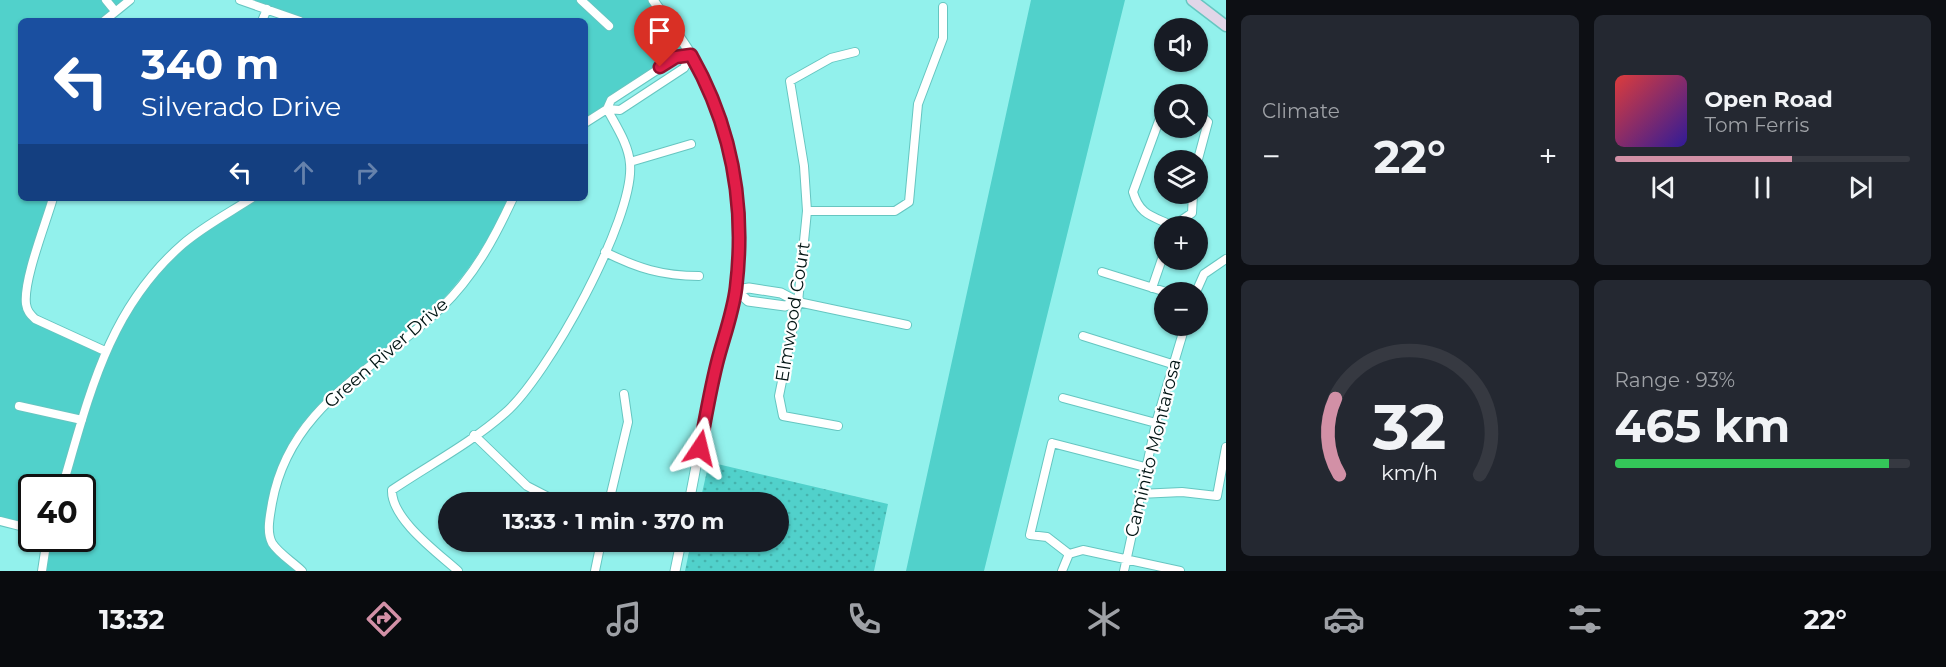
<!DOCTYPE html>
<html lang="en">
<head>
<meta charset="utf-8">
<style>
	:root { --surface:#171b24; --page:#242831; --text:#f1f3f6; --muted:#9ea1a6; --line:#363941; --accent:#d290a6 }
	body { margin:0; font-family:Montserrat,sans-serif; background:var(--page); color:var(--text); height:100vh; display:flex; flex-direction:column; font-size:22px; white-space:nowrap }
	* { box-sizing:border-box; margin:0 }
	p { font-size:20px; color:var(--muted) }
	.icon { flex:none; width:33px; height:33px; fill:none; stroke:currentColor; stroke-width:2; stroke-linecap:round; stroke-linejoin:round }
	.map { position:relative; flex:1; overflow:hidden }
	.sheet { display:flex; flex-direction:column; gap:15px; padding:15px; background:#0d0f14; width:720px }
	.sheet>* { flex:none }
	.guide { position:absolute; left:18px; top:18px; width:570px; height:183px; border-radius:9px; box-shadow:0 2px 4px #0004; background:#1a4fa0; color:#fff; overflow:hidden }
	.buttons { position:absolute; left:1154px; top:18px; display:grid; gap:12px }
	.buttons a { display:grid; place-items:center; width:54px; height:54px; border-radius:50%; background:var(--surface); box-shadow:0 2px 4px #0004; font-size:30px }
	.speed { position:absolute; left:18px; top:474px; display:flex; gap:12px; font-size:30px; font-weight:700; text-align:center }
	.speed>* { display:grid; place-content:center; width:78px; height:78px; border-radius:50%; background:var(--surface); box-shadow:0 2px 4px #0004; line-height:1 }
	.speed .limit { border:3px solid #111; border-radius:9px; background:#fff; color:#111 }
	.pin { position:absolute; display:grid; place-items:center; width:51px; height:51px; color:#fff; margin:-62px -26px; border-radius:50% 50% 50% 0; rotate:-45deg; box-shadow:0 0 6px #0007 }
	.pin .icon { rotate:45deg }
	.me { position:absolute; width:66px; margin:-33px; rotate:10deg; stroke-linejoin:round; filter:drop-shadow(0 0 4px #0008) }
	.turn { display:flex; align-items:center; gap:21px; height:126px; padding:0 24px; font-size:27px }
	.turn .icon { width:78px; height:78px; stroke-width:2.5 }
	.turn b { display:block; font-size:42px; line-height:51px }
	.lanes { display:flex; align-items:center; height:57px; padding:0 24px; background:#0003; justify-content:center; gap:30px; direction:ltr }
	.lanes .off { opacity:.35 }
	.big { font-size:45px; font-weight:700; line-height:1.1 }
	.sheet .widget { flex:1; display:flex; flex-direction:column; justify-content:center; gap:9px; min-width:0; padding:0 21px; border-radius:9px; background:var(--page) }
	.sheet .dial { align-items:center; gap:0 }
	.dial svg { height:156px; overflow:visible; fill:none; stroke:var(--line); stroke-width:7; stroke-linecap:round; text-anchor:middle }
	.dial text { fill:var(--text); stroke:none }
	.song { display:flex; align-items:center; gap:18px }
	.cover { width:72px; height:72px; border-radius:9px; background:linear-gradient(135deg,hsl(0 70% 55%),hsl(250 70% 35%)) }
	.played { height:6px; border-radius:3px; background:linear-gradient(90deg,var(--accent) 60%,var(--line) 60%) }
	.keys { display:flex; justify-content:space-around; direction:ltr }
	.heat { display:flex; justify-content:space-between; align-items:center; font-size:33px; direction:ltr }
	.charge { height:9px; border-radius:4px; background:linear-gradient(90deg,#34c759 93%,var(--line) 0) }
	.sheet .tiles { flex:1; display:grid; gap:15px; grid-template-columns:repeat(2,1fr) }
	.trip { position:absolute; left:438px; top:492px; width:351px; height:60px; border-radius:30px; background:var(--surface); box-shadow:0 2px 4px #0004; font-weight:700; line-height:60px; text-align:center }
	.dock { display:flex; height:96px; justify-content:space-around; align-items:center; background:#090b0e; color:var(--muted) }
	.dock .icon { width:42px; height:42px }
	.dock .on { color:var(--accent) }
	.dock b { font-size:27px; color:var(--text) }
	main { display:flex; flex:1; min-height:0 }
	.map>svg:first-child { display:block }
	.grass { fill:#51d1cb }
	.park { fill:url(#park-dots) }
	.lines { fill:none; stroke-linecap:round; stroke-linejoin:round }
	.minor-casing { stroke:#66c6c1; stroke-width:10 }
	.tertiary-casing { stroke:#66c6c1; stroke-width:11 }
	.secondary-casing { stroke:#66c6c1; stroke-width:13 }
	.minor { stroke:#fff; stroke-width:8 }
	.tertiary { stroke:#fff; stroke-width:9 }
	.secondary { stroke:#e1d6e8; stroke-width:10 }
	.route-casing { stroke:#92132f; stroke-width:15 }
	.route { stroke:#e11d48; stroke-width:10 }
	.labels { text-anchor:middle; dominant-baseline:central; stroke-width:4.5; stroke-linejoin:round; paint-order:stroke }
	.street-label { font-size:18px; fill:#011413; stroke:#fff }
</style>
</head>
<body>
<main>
<div class="map">
<svg width="1226" height="571" viewBox="0 0 1226 571">
	<defs>
		<pattern id="park-dots" width="8" height="8" patternUnits="userSpaceOnUse" patternTransform="scale(1.5)"><rect width="8" height="8" fill="#51d1cb"/><path d="M2 2h.1M6 6h.1" fill="none" stroke="#45b3ad" stroke-width="1.8" stroke-linecap="round"/></pattern>
	</defs>
	<rect width="100%" height="100%" fill="#92f1ec"/>
	<path class="grass" d="M0 0H129L97 21H21V198H52L26 296 29 307 35 314 105 347 126 308 205 223 244 198H508C491 237 469 273 438 304 363 378 257 413 273 541L306 571H42L48 539 82 538V488H32L31 528 0 520Z
		M247 0H654L689 51 585 118V21H301Z
		M1031 0H1125L984 571H906Z"/>
	<path class="park" d="M709 462 888 504 874 571H685L691 542H778V502H700Z"/>
	<g class="lines">
		<g class="minor-casing">
			<path id="minor" d="M106 0 115 11
				M240 0 300 21
				M581 0 609 26
				M104 21 130 0
				M262 21 267 9
				M1164 107 1133 192C1140 216 1153 216 1173 226L1192 213 1193 194
				M1197 111 1208 122 1197 163
				M585 123 607 109 611 100 677 57 691 55 684 68 620 110 607 109
				M630 162 691 144
				M53 198C46 223 23 280 26 304 27 311 30 314 35 319L105 351
				M807 211H895L909 202 918 104 943 38V7
				M605 252C637 268 662 276 699 276
				M1102 272 1166 292
				M1152 288 1164 253
				M1196 292 1204 274 1226 259
				M798 302 907 325
				M1083 336 1172 364
				M1063 398 1156 423
				M19 406 82 420
				M838 426 783 416 779 396 798 302 807 211 804 166 790 81 831 58 855 52
				M474 435 527 486 558 502
				M62 488C89 396 108 309 183 244 204 226 229 213 252 198
				M1139 494 1182 492 1217 496 1226 447
				M609 502 628 422 624 394
				M0 521 32 529
				M1069 554 1047 537 1030 535 1052 443 1145 467
				M1069 554 1083 550 1180 571
				M42 571 47 538
				M302 571C293 562 279 554 272 543 266 531 270 516 272 503 290 404 376 370 441 308 474 276 494 239 513 198
				M458 571C438 553 391 519 392 490 429 465 471 443 505 413 547 377 635 218 630 164 629 145 616 126 607 109
				M595 571 601 542
				M1062 571 1069 554
				M1124 571 1156 423 1185 326"/>
		</g>
		<g class="tertiary-casing">
			<path id="tertiary" d="M653 0C666 19 681 37 692 56 733 126 748 209 736 289 732 322 718 354 711 386 703 425 697 464 689 502
				M749 288 781 293 798 302 785 306 748 301 736 290Z
				M675 571 681 542"/>
		</g>
		<g class="secondary-casing">
			<path id="secondary" d="M1192 0 1226 26"/>
		</g>
		<use href="#minor" class="minor"/>
		<use href="#tertiary" class="tertiary"/>
		<use href="#secondary" class="secondary"/>
	</g>
	<g class="lines">
		<g class="route-casing">
			<path id="route" d="M660 67 676 57 691 55C732 127 746 205 736 288 733 313 723 339 717 363 710 391 705 420 700 448"/>
		</g>
		<use href="#route" class="route"/>
	</g>
	<g class="labels">
		<g class="street-label">
			<text transform="translate(793 312) rotate(-81)">Elmwood Court</text>
			<text transform="translate(386 353) rotate(-41)">Green River Drive</text>
			<text transform="translate(1153 448) rotate(-76)">Caminito Montarosa</text>
		</g>
	</g>
</svg>
<div class="buttons">
<a><svg class="icon" aria-label="sound" viewBox="0 0 24 24"><path d="M4 9h4l5-4v14l-5-4H4zM17 9q2 3 0 6"/></svg></a>
<a><svg class="icon" aria-label="search" viewBox="0 0 24 24"><circle cx="10" cy="10" r="6"/><path d="M15 15l6 6"/></svg></a>
<a><svg class="icon" aria-label="layers" viewBox="0 0 24 24"><path d="M12 4l9 5-9 5-9-5zM3 14l9 5 9-5"/></svg></a>
<a>+</a>
<a>−</a>
</div>
<div class="speed"><div class="limit">40</div></div>
<div class="pin" style="left:660px;top:67px;background:#d93025"><svg class="icon" aria-label="arrive" viewBox="0 0 24 24"><path d="M6 21V4h12l-3 4 3 4H6"/></svg></div>
<svg class="me" style="left:700px;top:448px" viewBox="-20 -20 40 40"><path d="M0-17L14 15 0 8-14 15z" fill="#e11d48" stroke="#fff" stroke-width="4"/></svg>
<div class="trip">13:33 · 1 min · 370 m</div>
<div class="guide">
<div class="turn"><svg class="icon" aria-label="left" viewBox="0 0 24 24"><path d="M17 20v-9H6M10 6l-5 5 5 5"/></svg><div><b>340 m</b>Silverado Drive</div></div>
<div class="lanes"><svg class="icon" aria-label="left" viewBox="0 0 24 24"><path d="M17 20v-9H6M10 6l-5 5 5 5"/></svg><svg class="icon off" aria-label="ahead" viewBox="0 0 24 24"><path d="M12 20V5M6 11l6-6 6 6"/></svg><svg class="icon off" aria-label="right" viewBox="0 0 24 24"><path d="M7 20v-9h11M14 6l5 5-5 5"/></svg></div>
</div>
</div>
<section class="sheet">
<div class="tiles">
<div class="widget"><p>Climate</p>
<div class="heat"><a>−</a><b class="big">22°</b><a>+</a></div>
</div>
<div class="widget">
<div class="song"><i class="cover"></i><div><b>Open Road</b><p>Tom Ferris</p></div></div>
<div class="played"></div>
<div class="keys"><svg class="icon" aria-label="previous" viewBox="0 0 24 24"><path d="M18 5L8 12l10 7zM5 5v14"/></svg><svg class="icon" aria-label="pause" viewBox="0 0 24 24"><path d="M8 5v14M16 5v14"/></svg><svg class="icon" aria-label="next" viewBox="0 0 24 24"><path d="M6 5l10 7-10 7zM19 5v14"/></svg></div>
</div>
<div class="widget dial"><svg viewBox="0 0 100 80">
<path d="M14 69A42 42 0 1 1 86 69"/>
<path d="M14 69A42 42 0 0 1 12 30" stroke="#d290a6"/>
<text x="50" y="56" font-size="32" font-weight="700">32</text>
<text x="50" y="72" font-size="11">km/h</text>
</svg></div>
<div class="widget"><p>Range · 93%</p><b class="big">465 km</b><div class="charge"></div></div>
</div>
</section>
</main>
<nav class="dock">
<b>13:32</b>
<svg class="icon on" aria-label="directions" viewBox="0 0 24 24"><path d="M12 3l9 9-9 9-9-9zM9 14v-3h6M13 9l2 2-2 2"/></svg>
<svg class="icon" aria-label="music" viewBox="0 0 24 24"><path d="M9 18V5l10-2v13"/><circle cx="6" cy="18" r="3"/><circle cx="16" cy="16" r="3"/></svg>
<svg class="icon" aria-label="phone" viewBox="0 0 24 24"><path d="M5 4h4l2 5-3 2q2 4 5 5l2-3 5 2v4C11 20 4 13 5 4z"/></svg>
<svg class="icon" aria-label="climate" viewBox="0 0 24 24"><path d="M12 3v18M4 7l16 10M4 17L20 7"/></svg>
<svg class="icon" aria-label="car" viewBox="0 0 24 24"><path d="M5 17H2v-5l4-1 3-4h7l3 4 3 1v5h-3M9 17h6M6 11h13"/><circle cx="7" cy="17" r="2"/><circle cx="17" cy="17" r="2"/></svg>
<svg class="icon" aria-label="filters" viewBox="0 0 24 24"><path d="M4 7h16M4 17h16"/><circle cx="9" cy="7" r="2"/><circle cx="15" cy="17" r="2"/></svg>
<b>22°</b>
</nav>
</body>
</html>
